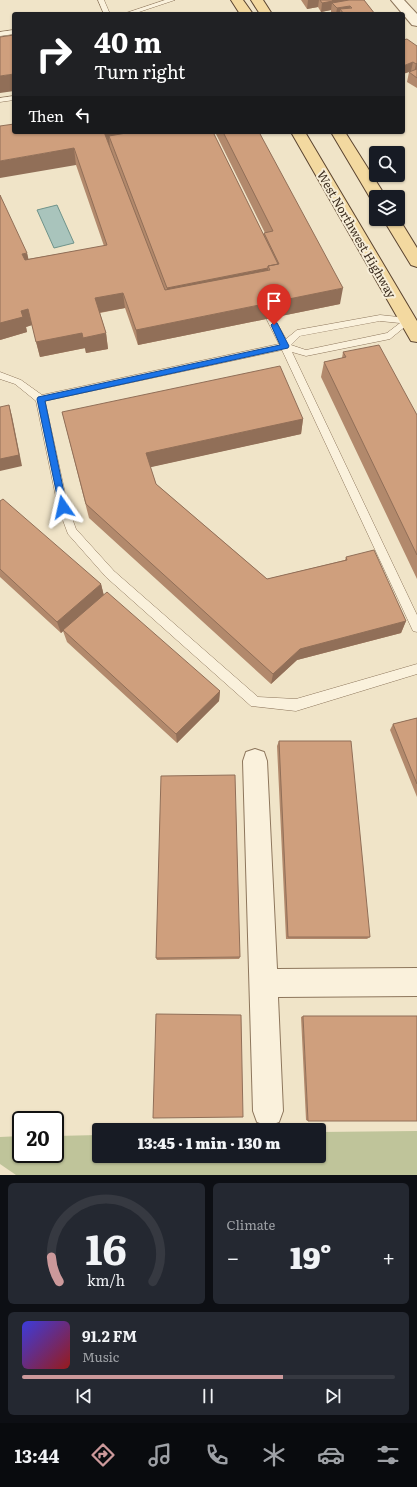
<!DOCTYPE html>
<html lang="en">
<head>
<meta charset="utf-8">
<style>
	:root { --surface:#171b24; --page:#242831; --text:#f1f3f6; --muted:#9ea1a6; --line:#363941; --accent:#cc999b }
	body { margin:0; font-family:Literata,serif; background:var(--page); color:var(--text); height:100vh; display:flex; flex-direction:column; font-size:15px; white-space:nowrap }
	* { box-sizing:border-box; margin:0 }
	p { font-size:13px; color:var(--muted) }
	.icon { flex:none; width:22px; height:22px; fill:none; stroke:currentColor; stroke-width:2; stroke-linecap:round; stroke-linejoin:round }
	.map { position:relative; height:1175px; overflow:hidden }
	.side { display:flex; flex-direction:column; gap:8px; padding:8px; background:#0d0f14; flex:1 }
	.side>* { flex:none }
	.hud { position:absolute; left:12px; top:12px; width:393px; height:122px; border-radius:4px; box-shadow:0 1px 3px #0004; background:#202124; color:#fff; overflow:hidden }
	.buttons { position:absolute; left:369px; top:146px; display:grid; gap:8px }
	.buttons a { display:grid; place-items:center; width:36px; height:36px; border-radius:4px; background:var(--surface); box-shadow:0 1px 3px #0004; font-size:20px }
	.speed { position:absolute; left:12px; top:1111px; display:flex; gap:8px; font-size:20px; font-weight:700; text-align:center }
	.speed>* { display:grid; place-content:center; width:52px; height:52px; border-radius:50%; background:var(--surface); box-shadow:0 1px 3px #0004; line-height:1 }
	.speed .limit { border:2px solid #111; border-radius:6px; background:#fff; color:#111 }
	.pin { position:absolute; display:grid; place-items:center; width:34px; height:34px; color:#fff; margin:-41px -17px; border-radius:50% 50% 50% 0; rotate:-45deg; box-shadow:0 0 4px #0007 }
	.pin .icon { rotate:45deg }
	.me { position:absolute; width:44px; margin:-22px; rotate:349deg; stroke-linejoin:round; filter:drop-shadow(0 0 3px #0008) }
	.turn { display:flex; align-items:center; gap:14px; height:84px; padding:0 16px; font-size:18px }
	.turn .icon { width:52px; height:52px; stroke-width:2.5 }
	.turn b { display:block; font-size:28px; line-height:34px }
	.then { display:flex; align-items:center; height:38px; padding:0 16px; background:#0003; gap:8px; font-size:15px }
	.big { font-size:30px; font-weight:800; line-height:1.1 }
	.side .widget { flex:1; display:flex; flex-direction:column; justify-content:center; gap:6px; min-width:0; padding:0 14px; border-radius:6px; background:var(--page) }
	.side .dial { align-items:center; gap:0 }
	.dial svg { height:104px; overflow:visible; fill:none; stroke:var(--line); stroke-width:7; stroke-linecap:round; text-anchor:middle }
	.dial text { fill:var(--text); stroke:none }
	.song { display:flex; align-items:center; gap:12px }
	.cover { width:48px; height:48px; border-radius:6px; background:linear-gradient(135deg,hsl(240 70% 55%),hsl(0 70% 35%)) }
	.played { height:4px; border-radius:2px; background:linear-gradient(90deg,var(--accent) 70%,var(--line) 70%) }
	.keys { display:flex; justify-content:space-around; direction:ltr }
	.heat { display:flex; justify-content:space-between; align-items:center; font-size:22px; direction:ltr }
	.side .tiles { flex:1; display:grid; gap:8px; grid-template-columns:1fr 1fr }
	.widget:last-child { grid-column:span 2 }
	.trip { position:absolute; left:92px; top:1123px; width:234px; height:40px; border-radius:4px; background:var(--surface); box-shadow:0 1px 3px #0004; font-weight:800; line-height:40px; text-align:center }
	.menu { display:flex; height:64px; justify-content:space-around; align-items:center; background:#090b0e; color:var(--muted) }
	.menu .icon { width:28px; height:28px }
	.menu .on { color:var(--accent) }
	.menu b { font-size:18px; color:var(--text) }
	.map>svg:first-child { display:block }
	.cemetery { fill:#bfc49a }
	.water { fill:#a9c4bc; stroke:#6f938a }
	.lines { fill:none; stroke-linecap:round; stroke-linejoin:round }
	.lane-casing { stroke:#8d765c; stroke-width:1 }
	.street-casing { stroke:#8d765c; stroke-width:2 }
	.primary-casing { stroke:#5b4430; stroke-width:2 }
	.lane { fill:#faf1dc; fill-rule:evenodd }
	.street { fill:#faf1dc; fill-rule:evenodd }
	.primary { fill:#f3d9a0; fill-rule:evenodd }
	.wall { fill:#b2896c }
	.shaded-wall { fill:#916f58 }
	.building { fill:#cf9f7d; stroke:#916f58 }
	.route { fill:#1a73e8; stroke:#114b97 }
	.labels { text-anchor:middle; dominant-baseline:central; stroke-width:4; stroke-linejoin:round; paint-order:stroke }
	.far-street-label { font-size:12px; fill:#3d2e20; stroke:#f7eed8 }
</style>
</head>
<body>
<div class="map">
<svg width="417" height="1175" viewBox="0 0 417 1175">
	<rect width="100%" height="100%" fill="#f0e4c8"/>
	<path class="cemetery" d="M417 1131V1175H16L0 1164V1137L21 1136V1154H55V1136L99 1135V1156H319V1132Z"/>
	<path class="water" d="M57 205 74 243 54 248 37 210Z"/>
	<g class="lines">
		<g class="lane-casing">
			<path id="lane" d="M98 0H104L110 14H104Z
				M165 0H175L133 14H123Z
				M14 30V34L0 36V32Z
				M14 96V100L0 102V98Z
				M270 315 273 316 286 339 297 330 380 315 408 318 412 321 390 339 306 356 292 352 417 615V632L413 631 282 350 45 401 68 507 76 529 114 571 258 697 296 699 417 664V674L296 711 251 706 106 577 68 534 58 507 36 401 15 384 0 379V372L21 380 42 395 279 344 266 318ZM380 321 400 323 387 333 306 350 291 345 300 336Z"/>
		</g>
		<g class="street-casing">
			<path id="street" d="M391 0H404L417 14V26L412 25Z
				M255 749 264 752 267 761 277 969 417 968V996L278 997 283 1111 279 1122 268 1126 257 1122 253 1111 243 761 246 752Z"/>
		</g>
		<g class="primary-casing">
			<path id="primary" d="M231 0H243L253 14H240Z
				M251 0H263L272 14H260Z
				M291 132H305L417 321V342L411 341Z
				M331 132H345L386 197H376V201H372Z
				M398 217 417 248V267L411 265 383 219H398Z"/>
		</g>
		<use href="#lane" class="lane"/>
		<use href="#street" class="street"/>
		<use href="#primary" class="primary"/>
	</g>
	<path class="wall" d="M301 0H364L375 14H333L331 12V10L321 12 318 7 307 9Z
		M417 46V88L407 82 409 72 412 71 403 74Z
		M0 126 213 132 263 235 264 233H265L215 132H259L340 304 138 345 125 308 100 313 106 333 108 349 86 353 85 348 40 357 32 325 26 327 27 332 0 340 27 253 28 259 104 246 76 165Z
		M343 352 417 415V579L321 377 324 362 342 358Z
		M62 412 303 419 301 434 150 467 156 484 267 579 345 560 346 557 406 621 401 633 297 660 271 684 89 518Z
		M0 501 101 584 104 596 220 691 219 701 177 743 67 642 63 631 61 633 0 577Z
		M417 718V797L390 730 393 724Z
		M279 741 370 937 367 939H286L277 746Z
		M240 957 239 959 157 960 156 958Z
		M303 1016 308 1121 306 1120 301 1017Z"/>
	<path class="shaded-wall" d="M308 0H319L318 7 307 9Z
		M331 0H360L332 3 331 10 321 12 322 3Z
		M350 6 349 14 340 9V14H336L337 8Z
		M413 62 411 71 403 74V66Z
		M417 63V71L414 73 416 64Z
		M14 74V91L0 93V76Z
		M104 132H205L109 136 110 148Z
		M74 148 76 165 0 178V161Z
		M27 253 31 269 26 270 22 254Z
		M268 268 267 282 168 302 167 288Z
		M343 288 340 304 138 345 136 330Z
		M123 293 125 308 97 313 95 298Z
		M28 309 32 325 26 327 27 332 0 340V323L21 311Z
		M82 333 85 348 40 357 36 342Z
		M106 333 108 349 86 353 83 338Z
		M9 405 12 416 22 466 0 471V459Z
		M303 419 301 434 147 468 146 453Z
		M101 584 104 596 61 633 57 622Z
		M406 621 401 633 297 660 271 684 273 674 300 649Z
		M220 691 219 701 177 743 176 734Z"/>
	<path class="building" d="M320 0H332L333 1 322 3Z
		M349 0H364L375 14H344L340 9 352 8 350 6 337 8 332 3Z
		M14 35V74L0 76V37Z
		M407 39 417 46V63L416 64 413 62 403 66V40Z
		M417 69V78L409 72Z
		M14 124V132H106H104L165 290 270 270 268 266 279 264 264 233 273 231 223 132H259L343 288 136 330 123 293 95 298 106 333 83 338 82 333 36 342 28 309 21 311 23 317 0 323V195L27 253 22 254 25 260 107 245 74 148 0 161V126Z
		M132 132H213L278 264 268 266V268L167 288 109 136Z
		M379 345 417 415V555L324 362 346 357 343 352Z
		M280 366 303 419 146 453 156 484 267 579 347 560 346 557 374 550 406 621 300 649 273 674 86 504 62 412Z
		M9 405 19 455 0 459V407Z
		M3 499 101 584 57 622 0 569V501Z
		M107 592 220 691 176 734 63 630Z
		M417 718V784L393 724Z
		M279 741H351L370 937H288Z
		M235 775 240 957 156 958 161 776Z
		M156 1014 241 1015 243 1117 153 1118Z
		M303 1016H417V1121H308Z"/>
	<path class="route" d="M274 322 277 323 289 346 288 348 45 401 67 507 66 510H60L37 399 38 397 280 345 271 325Z"/>
	<g class="labels">
		<g class="far-street-label">
			<text transform="translate(357 234) rotate(60)">West Northwest Highway</text>
		</g>
	</g>
</svg>
<div class="buttons">
<a><svg class="icon" aria-label="search" viewBox="0 0 24 24"><circle cx="10" cy="10" r="6"/><path d="M15 15l6 6"/></svg></a>
<a><svg class="icon" aria-label="layers" viewBox="0 0 24 24"><path d="M12 4l9 5-9 5-9-5zM3 14l9 5 9-5"/></svg></a>
</div>
<div class="speed"><div class="limit">20</div></div>
<div class="pin" style="left:274px;top:325px;background:#d93025"><svg class="icon" aria-label="arrive" viewBox="0 0 24 24"><path d="M6 21V4h12l-3 4 3 4H6"/></svg></div>
<svg class="me" style="left:63px;top:507px" viewBox="-20 -20 40 40"><path d="M0-17L14 15 0 8-14 15z" fill="#1a73e8" stroke="#fff" stroke-width="4"/></svg>
<div class="trip">13:45 · 1 min · 130 m</div>
<div class="hud">
<div class="turn"><svg class="icon" aria-label="right" viewBox="0 0 24 24"><path d="M7 20v-9h11M14 6l5 5-5 5"/></svg><div><b>40 m</b>Turn right</div></div>
<div class="then">Then<svg class="icon" aria-label="left" viewBox="0 0 24 24"><path d="M17 20v-9H6M10 6l-5 5 5 5"/></svg></div>
</div>
</div>
<section class="side">
<div class="tiles">
<div class="widget dial"><svg viewBox="0 0 100 80">
<path d="M14 69A42 42 0 1 1 86 69"/>
<path d="M14 69A42 42 0 0 1 8 50" stroke="#cc999b"/>
<text x="50" y="56" font-size="32" font-weight="700">16</text>
<text x="50" y="72" font-size="11">km/h</text>
</svg></div>
<div class="widget"><p>Climate</p>
<div class="heat"><a>−</a><b class="big">19°</b><a>+</a></div>
</div>
<div class="widget">
<div class="song"><i class="cover"></i><div><b>91.2 FM</b><p>Music</p></div></div>
<div class="played"></div>
<div class="keys"><svg class="icon" aria-label="previous" viewBox="0 0 24 24"><path d="M18 5L8 12l10 7zM5 5v14"/></svg><svg class="icon" aria-label="pause" viewBox="0 0 24 24"><path d="M8 5v14M16 5v14"/></svg><svg class="icon" aria-label="next" viewBox="0 0 24 24"><path d="M6 5l10 7-10 7zM19 5v14"/></svg></div>
</div>
</div>
</section>
<nav class="menu">
<b>13:44</b>
<svg class="icon on" aria-label="directions" viewBox="0 0 24 24"><path d="M12 3l9 9-9 9-9-9zM9 14v-3h6M13 9l2 2-2 2"/></svg>
<svg class="icon" aria-label="music" viewBox="0 0 24 24"><path d="M9 18V5l10-2v13"/><circle cx="6" cy="18" r="3"/><circle cx="16" cy="16" r="3"/></svg>
<svg class="icon" aria-label="phone" viewBox="0 0 24 24"><path d="M5 4h4l2 5-3 2q2 4 5 5l2-3 5 2v4C11 20 4 13 5 4z"/></svg>
<svg class="icon" aria-label="climate" viewBox="0 0 24 24"><path d="M12 3v18M4 7l16 10M4 17L20 7"/></svg>
<svg class="icon" aria-label="car" viewBox="0 0 24 24"><path d="M5 17H2v-5l4-1 3-4h7l3 4 3 1v5h-3M9 17h6M6 11h13"/><circle cx="7" cy="17" r="2"/><circle cx="17" cy="17" r="2"/></svg>
<svg class="icon" aria-label="filters" viewBox="0 0 24 24"><path d="M4 7h16M4 17h16"/><circle cx="9" cy="7" r="2"/><circle cx="15" cy="17" r="2"/></svg>
</nav>
</body>
</html>
